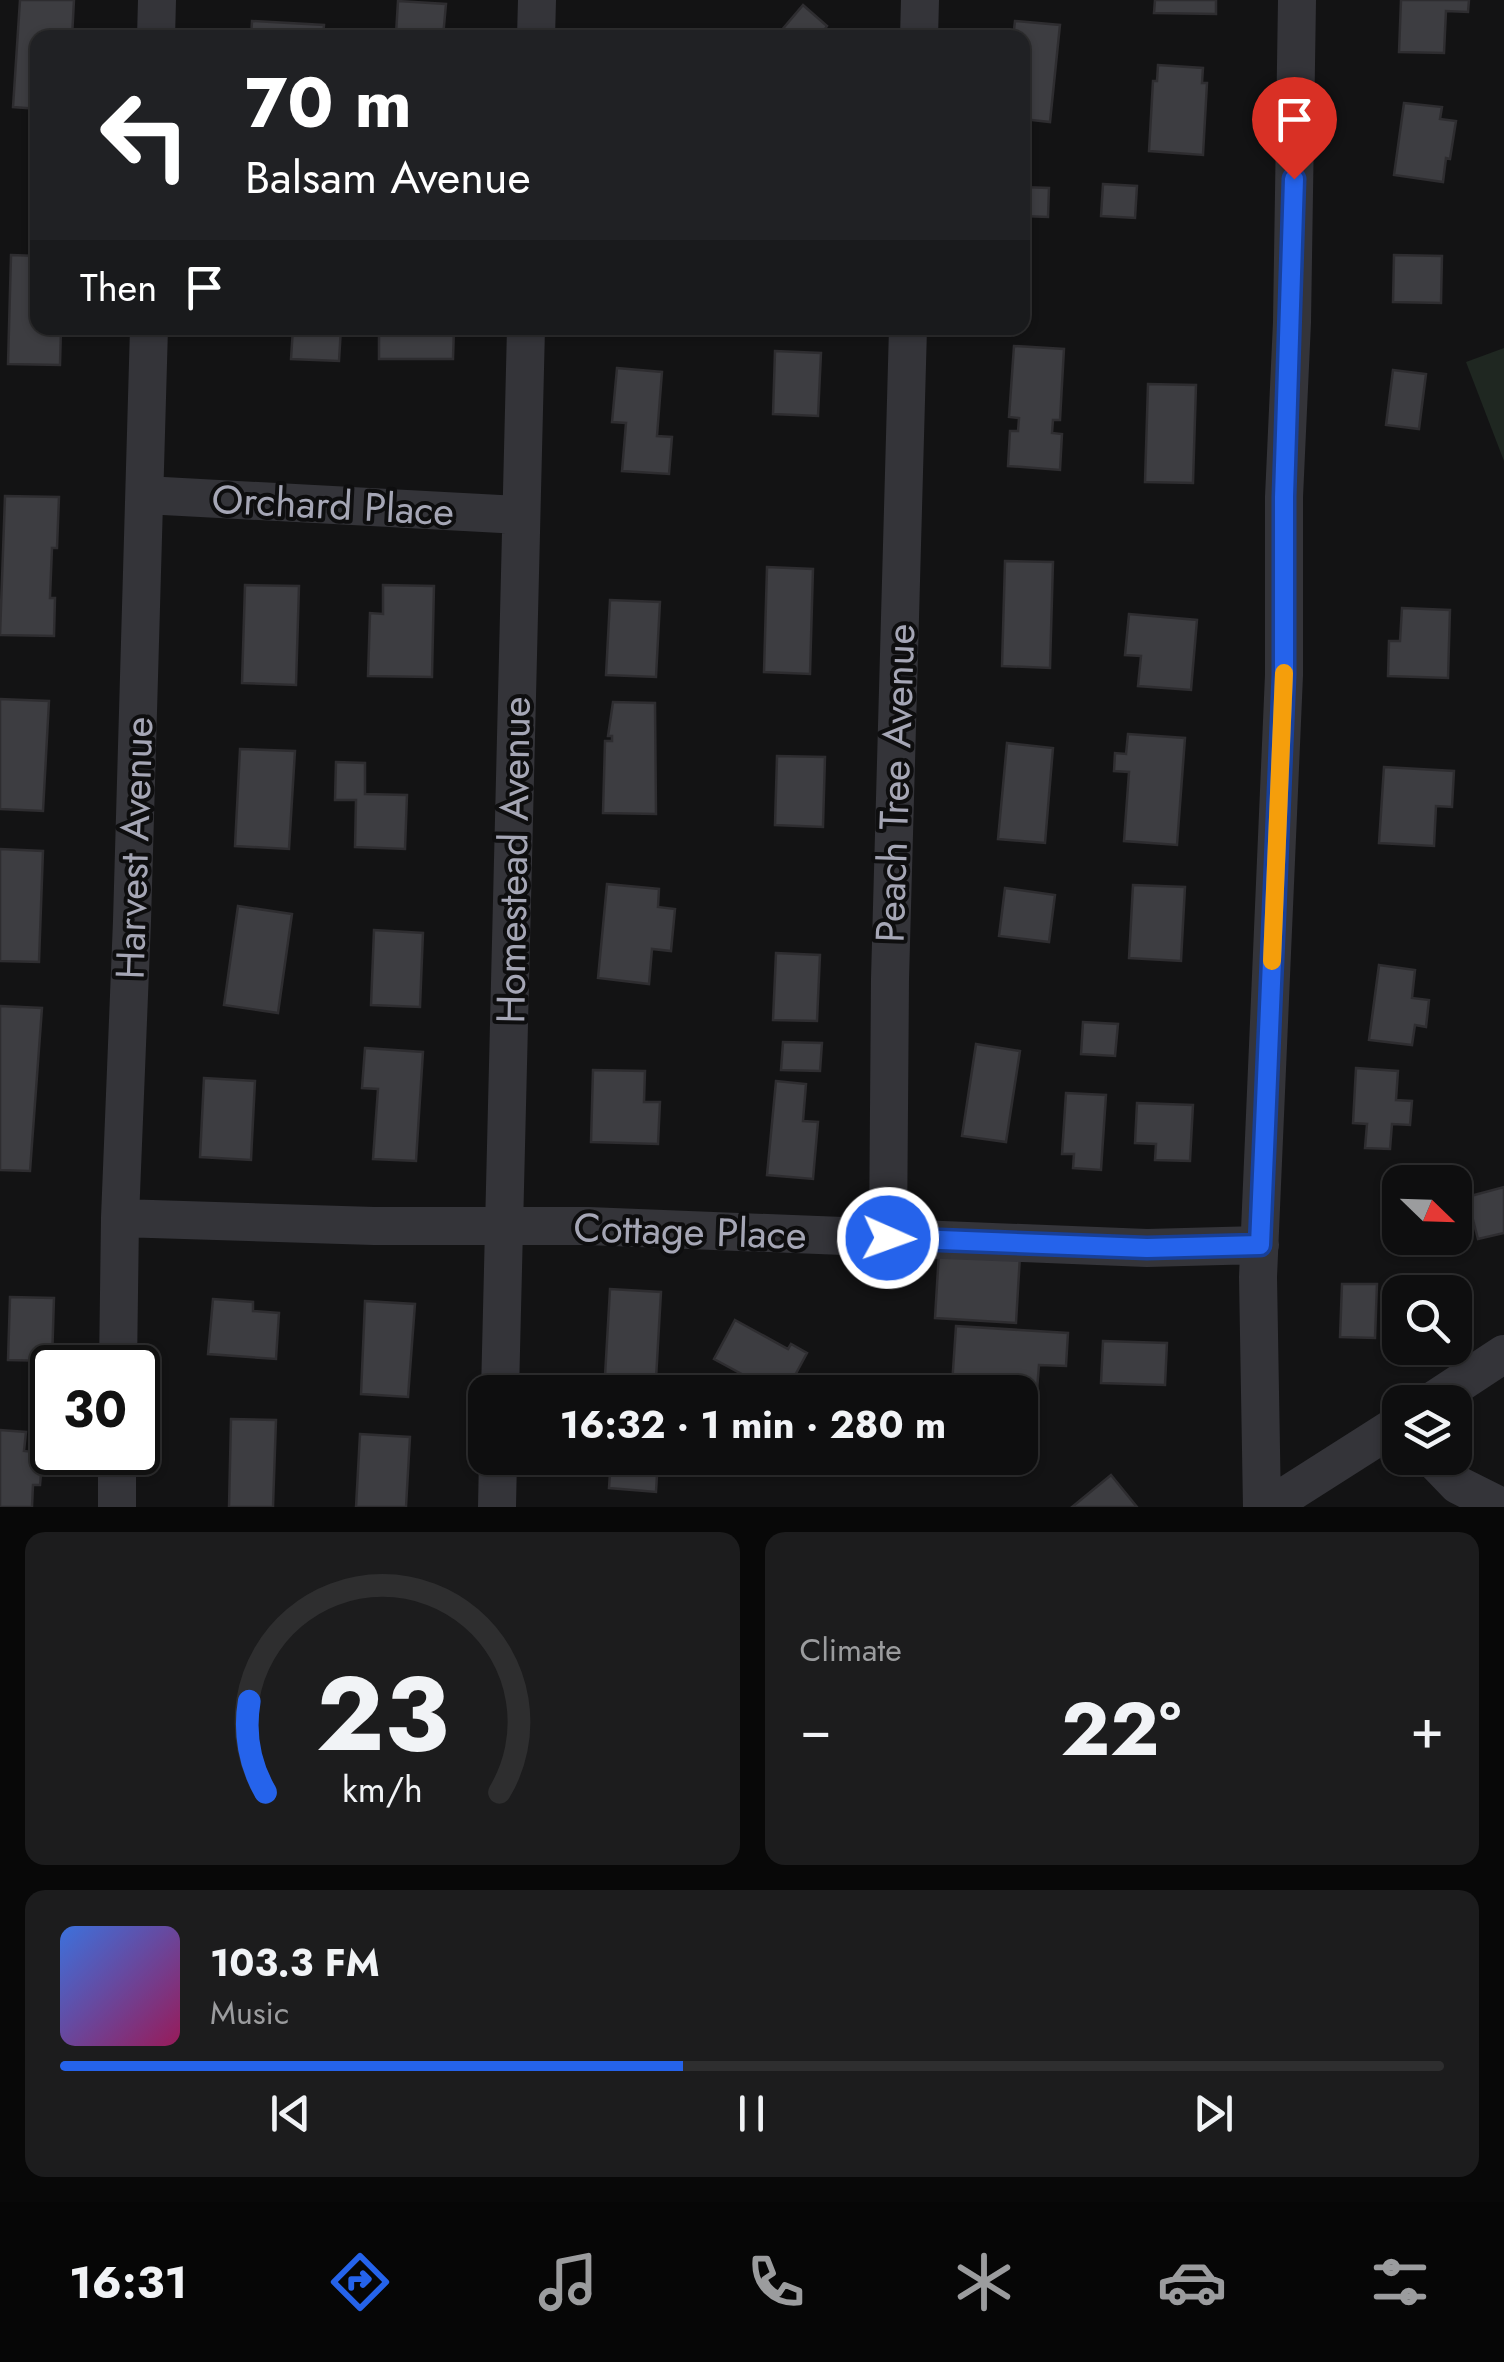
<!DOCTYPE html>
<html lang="en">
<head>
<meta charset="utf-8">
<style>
	:root { --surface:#0e0e0f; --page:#1c1c1d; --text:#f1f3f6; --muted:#9b9c9e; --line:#2e2e2f; --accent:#2563eb }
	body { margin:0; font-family:Jost,sans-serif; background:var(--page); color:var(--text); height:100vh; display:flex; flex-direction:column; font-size:38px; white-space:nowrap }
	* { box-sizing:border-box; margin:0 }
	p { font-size:32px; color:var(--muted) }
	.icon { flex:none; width:55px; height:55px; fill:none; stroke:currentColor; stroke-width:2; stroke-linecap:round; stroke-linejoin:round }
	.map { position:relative; height:1507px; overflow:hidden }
	.panel { display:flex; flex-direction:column; gap:25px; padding:25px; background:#080808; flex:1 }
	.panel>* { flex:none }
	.guide { position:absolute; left:30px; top:30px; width:1000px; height:305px; border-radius:20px; box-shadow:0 2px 8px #0004,0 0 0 2px var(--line); background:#202124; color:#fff; overflow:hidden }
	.needle { width:65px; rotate:113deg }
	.fabs { position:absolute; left:1382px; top:1165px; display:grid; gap:20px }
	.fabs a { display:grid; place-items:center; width:90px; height:90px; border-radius:20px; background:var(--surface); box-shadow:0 2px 8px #0004,0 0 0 2px var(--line); font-size:50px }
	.speed { position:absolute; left:30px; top:1345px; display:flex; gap:20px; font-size:50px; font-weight:700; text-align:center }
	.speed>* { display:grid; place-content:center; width:130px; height:130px; border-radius:50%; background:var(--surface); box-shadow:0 2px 8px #0004,0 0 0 2px var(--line); line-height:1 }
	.speed .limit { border:5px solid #111; border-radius:15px; background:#fff; color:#111 }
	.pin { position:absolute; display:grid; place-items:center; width:85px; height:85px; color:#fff; margin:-102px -42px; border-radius:50% 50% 50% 0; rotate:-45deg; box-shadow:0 0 10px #0007 }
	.pin .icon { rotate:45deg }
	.me { position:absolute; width:110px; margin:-55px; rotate:92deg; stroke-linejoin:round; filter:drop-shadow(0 0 8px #0008) }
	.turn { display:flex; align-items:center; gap:35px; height:210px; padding:0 50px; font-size:45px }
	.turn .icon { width:130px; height:130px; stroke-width:2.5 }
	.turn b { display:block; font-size:70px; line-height:85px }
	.then { display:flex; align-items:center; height:95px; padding:0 50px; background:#0003; gap:20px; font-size:38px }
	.big { font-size:75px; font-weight:700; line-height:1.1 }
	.panel .widget { flex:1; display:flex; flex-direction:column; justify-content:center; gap:15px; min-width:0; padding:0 35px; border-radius:20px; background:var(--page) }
	.panel .dial { align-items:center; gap:0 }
	.dial svg { height:260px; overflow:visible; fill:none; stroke:var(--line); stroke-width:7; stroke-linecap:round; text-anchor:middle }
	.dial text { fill:var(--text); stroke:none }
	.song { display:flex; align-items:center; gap:30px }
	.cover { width:120px; height:120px; border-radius:15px; background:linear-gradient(135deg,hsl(220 70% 55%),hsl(330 70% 35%)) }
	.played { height:10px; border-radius:5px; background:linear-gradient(90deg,var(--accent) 45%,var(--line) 45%) }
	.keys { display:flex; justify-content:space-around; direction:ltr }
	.heat { display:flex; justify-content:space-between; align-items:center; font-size:55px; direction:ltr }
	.panel .tiles { flex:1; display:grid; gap:25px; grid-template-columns:1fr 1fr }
	.widget:last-child { grid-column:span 2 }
	.trip { position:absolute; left:468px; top:1375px; width:570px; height:100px; border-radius:20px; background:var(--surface); box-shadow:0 2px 8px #0004,0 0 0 2px var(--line); font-weight:700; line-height:100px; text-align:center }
	.tabs { display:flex; height:160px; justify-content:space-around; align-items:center; background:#060606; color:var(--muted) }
	.tabs .icon { width:70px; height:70px }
	.tabs .active { color:var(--accent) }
	.tabs b { font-size:45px; color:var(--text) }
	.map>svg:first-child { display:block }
	.green { fill:#1f2721 }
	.building { fill:#3d3d41; stroke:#2e2d30; stroke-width:2.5 }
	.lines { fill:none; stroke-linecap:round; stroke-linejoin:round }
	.minor { stroke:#343439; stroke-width:38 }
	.route-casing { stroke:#184099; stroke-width:25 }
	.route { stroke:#2563eb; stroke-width:18 }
	.slow { stroke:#f59e0b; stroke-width:18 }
	.labels { text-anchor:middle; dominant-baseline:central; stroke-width:8; stroke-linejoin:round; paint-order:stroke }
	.street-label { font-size:40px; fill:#a5a6b5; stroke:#0e0e0f }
</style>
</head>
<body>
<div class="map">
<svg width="1504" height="1507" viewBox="0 0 1504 1507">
	<rect width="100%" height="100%" fill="#131314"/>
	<path class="green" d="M1504 348V461L1466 362Z"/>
	<path class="building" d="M20 0H74L72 38H38V109L13 107Z
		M1155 0H1216V14L1154 13Z
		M1401 0H1469L1468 12 1446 11 1444 53 1399 52Z
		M398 1 446 4 443 37 396 34Z
		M803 5 827 26 819 38H775Z
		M252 21 324 25 323 38H251Z
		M1015 21 1060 25 1050 122 1022 119V38H1013Z
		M1158 65 1203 68 1202 83H1207L1203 155 1149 151 1153 81H1157Z
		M1404 103 1442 107 1440 119 1456 121 1450 159 1446 158 1443 182 1394 175Z
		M1103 184 1137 186 1135 218 1101 216Z
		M1022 187 1049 188 1048 217 1022 216Z
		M11 255 38 256V328H61L60 365 8 364Z
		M1394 255 1442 256 1441 303 1393 302Z
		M293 328H341L339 361 291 359Z
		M379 328H454L453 359H379Z
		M1014 346 1064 349 1060 420H1053L1052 433 1062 434 1060 470 1008 466 1010 431H1018L1019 418 1009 417Z
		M775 351 821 353 818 416 773 414Z
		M617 368 662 372 657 436 672 437 669 474 622 471 626 423 612 422Z
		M1393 370 1426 374 1419 429 1386 425Z
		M1148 384 1196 385 1193 483 1145 482Z
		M5 496 59 497 57 548H52L50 598H55L54 636 0 635Z
		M1005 561 1053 562 1050 668 1002 666Z
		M767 567 813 569 810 674 764 672Z
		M245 585 299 586 296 685 242 683Z
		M383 585 434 586 432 677 368 676 370 613 383 614Z
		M610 600 660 602 656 677 606 675Z
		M1402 608 1450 610 1448 678 1388 676 1389 641H1400Z
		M1129 614 1197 620 1191 690 1138 686 1141 656 1125 655Z
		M0 699 49 701 43 811 0 809Z
		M613 702 655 703 656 814 603 813 605 741H612V736H608Z
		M1128 734 1185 738 1177 845 1124 841 1129 772 1114 771 1115 753 1126 754Z
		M1007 743 1053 748 1045 843 998 839Z
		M240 749 295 751 289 849 235 846Z
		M777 756 825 757 823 827 775 825Z
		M336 762 365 763V794L407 795 405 849 355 847 356 800H335Z
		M1384 767 1454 771 1452 807 1436 806 1434 846 1379 843Z
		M0 849 43 851 39 962 0 961Z
		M607 884 659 889 658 907 675 909 671 951 652 949 649 984 598 978Z
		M1133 885 1185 887 1181 961 1129 958Z
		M1005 888 1055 895 1049 942 999 936Z
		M238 906 292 914 278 1013 224 1005Z
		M374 930 423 933 420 1007 371 1005Z
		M776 953 820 955 817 1021 773 1020Z
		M1379 965 1415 970 1412 998 1429 1000 1426 1027 1415 1025 1412 1045 1369 1040Z
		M0 1006 42 1008 30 1171 0 1170Z
		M1083 1022 1118 1024 1115 1056 1081 1054Z
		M783 1042 822 1043 820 1071 781 1070Z
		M976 1044 1020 1051 1006 1142 962 1136Z
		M365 1048 423 1052 416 1161 373 1159 378 1089 362 1088Z
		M1356 1068 1398 1071 1396 1100 1412 1101 1410 1125 1392 1124 1390 1149 1365 1148 1367 1124 1353 1123Z
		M593 1070 645 1071 644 1102H660L658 1144 591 1142Z
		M204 1078 255 1081 251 1160 200 1157Z
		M776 1081 806 1084 803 1121 818 1122 813 1179 767 1175Z
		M1066 1093 1106 1095 1101 1170 1073 1168 1074 1154H1062Z
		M1137 1103 1193 1105 1190 1161 1155 1160 1156 1144 1135 1143Z
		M1504 1187V1233L1478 1239 1467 1197Z
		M939 1252 1020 1256 1016 1323 935 1318Z
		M1342 1284H1377L1375 1338 1340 1337Z
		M610 1289 661 1292 656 1379 605 1376Z
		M10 1297 54 1298 52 1361 8 1360Z
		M213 1299 253 1302V1311L279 1313 276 1359 208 1354Z
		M365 1301 415 1304 408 1397 361 1394Z
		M735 1320 788 1349 791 1344 807 1353 786 1392H775L714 1359Z
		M956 1326 1068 1333 1066 1366 1039 1365 1037 1390 952 1385Z
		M1103 1341 1167 1343 1165 1385 1101 1383Z
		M231 1419 276 1420 273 1507H229Z
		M0 1430 26 1432 24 1451 43 1453 40 1485H33L32 1507H0Z
		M360 1434 410 1437 406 1507H356Z
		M611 1458H658L656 1492 609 1488Z
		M1111 1475 1137 1507H1072Z"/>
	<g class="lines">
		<path class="minor" d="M156 38 157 0
			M536 38 537 0
			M919 38 920 0
			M145 495 521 515
			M120 1218 374 1226H588L1147 1248 1260 1245
			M888 1238 890 979 908 328
			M118 1368 120 1218 132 921 149 328
			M500 1392 526 328
			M1431 1402 1504 1354
			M1432 1458 1458 1485 1502 1507
			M117 1507V1452
			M497 1507 498 1458
			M1262 1507 1258 1277 1284 675V497L1292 322 1297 0
			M1268 1507 1400 1423"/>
	</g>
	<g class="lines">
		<g class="route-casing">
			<path id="route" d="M888 1238 1147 1248 1260 1245 1284 675V497L1294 179"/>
		</g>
		<use href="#route" class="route"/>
		<path class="slow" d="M1272 961 1284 673"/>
	</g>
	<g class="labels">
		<g class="street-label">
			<text transform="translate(333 505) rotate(3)">Orchard Place</text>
			<text transform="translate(895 783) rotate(-88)">Peach Tree Avenue</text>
			<text transform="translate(134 848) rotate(-88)">Harvest Avenue</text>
			<text transform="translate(513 860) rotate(-89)">Homestead Avenue</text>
			<text transform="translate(690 1231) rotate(2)">Cottage Place</text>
		</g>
	</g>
</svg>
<div class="fabs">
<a><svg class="needle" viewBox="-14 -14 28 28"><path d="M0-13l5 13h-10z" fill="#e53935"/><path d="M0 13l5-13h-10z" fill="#9b9c9e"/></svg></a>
<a><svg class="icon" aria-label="search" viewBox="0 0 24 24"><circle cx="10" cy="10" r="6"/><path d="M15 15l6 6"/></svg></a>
<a><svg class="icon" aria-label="layers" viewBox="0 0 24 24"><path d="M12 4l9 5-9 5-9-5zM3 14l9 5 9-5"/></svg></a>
</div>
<div class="speed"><div class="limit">30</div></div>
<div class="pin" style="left:1294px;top:179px;background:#d93025"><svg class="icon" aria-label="arrive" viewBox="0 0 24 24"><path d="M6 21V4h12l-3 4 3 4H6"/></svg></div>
<svg class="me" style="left:888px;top:1238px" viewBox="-20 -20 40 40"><circle r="17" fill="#2563eb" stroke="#fff" stroke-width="3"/><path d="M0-11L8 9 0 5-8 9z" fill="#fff"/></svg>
<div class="trip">16:32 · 1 min · 280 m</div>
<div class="guide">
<div class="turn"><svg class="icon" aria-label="left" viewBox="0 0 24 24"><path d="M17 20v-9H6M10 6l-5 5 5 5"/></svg><div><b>70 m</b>Balsam Avenue</div></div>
<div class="then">Then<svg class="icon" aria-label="arrive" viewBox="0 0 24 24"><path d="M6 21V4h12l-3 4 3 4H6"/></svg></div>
</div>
</div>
<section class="panel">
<div class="tiles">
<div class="widget dial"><svg viewBox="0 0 100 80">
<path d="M14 69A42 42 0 1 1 86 69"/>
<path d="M14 69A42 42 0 0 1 9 41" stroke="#2563eb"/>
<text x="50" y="56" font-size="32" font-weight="700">23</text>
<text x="50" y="72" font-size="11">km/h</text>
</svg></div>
<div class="widget"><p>Climate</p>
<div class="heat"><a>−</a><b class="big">22°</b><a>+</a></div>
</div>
<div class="widget">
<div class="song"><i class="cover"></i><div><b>103.3 FM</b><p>Music</p></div></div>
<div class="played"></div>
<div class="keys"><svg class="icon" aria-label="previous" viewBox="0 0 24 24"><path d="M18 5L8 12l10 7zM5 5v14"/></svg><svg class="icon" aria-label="pause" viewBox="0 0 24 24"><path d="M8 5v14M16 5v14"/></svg><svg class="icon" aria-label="next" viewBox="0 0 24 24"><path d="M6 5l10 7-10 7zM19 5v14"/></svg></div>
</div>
</div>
</section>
<nav class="tabs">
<b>16:31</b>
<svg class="icon active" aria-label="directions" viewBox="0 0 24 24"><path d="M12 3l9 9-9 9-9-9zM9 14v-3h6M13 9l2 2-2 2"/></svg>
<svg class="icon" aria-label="music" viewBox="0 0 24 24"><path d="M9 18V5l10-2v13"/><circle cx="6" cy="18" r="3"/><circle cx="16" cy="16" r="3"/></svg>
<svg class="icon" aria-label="phone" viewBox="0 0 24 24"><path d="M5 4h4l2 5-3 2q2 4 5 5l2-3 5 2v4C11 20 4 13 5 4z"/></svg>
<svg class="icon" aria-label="climate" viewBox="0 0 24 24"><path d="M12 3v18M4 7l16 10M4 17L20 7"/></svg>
<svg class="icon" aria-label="car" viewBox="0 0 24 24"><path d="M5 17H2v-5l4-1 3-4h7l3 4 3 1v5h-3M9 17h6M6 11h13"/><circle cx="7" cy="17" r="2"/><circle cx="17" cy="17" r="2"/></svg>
<svg class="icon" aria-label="filters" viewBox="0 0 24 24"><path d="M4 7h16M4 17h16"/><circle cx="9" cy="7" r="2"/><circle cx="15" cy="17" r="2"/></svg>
</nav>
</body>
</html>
